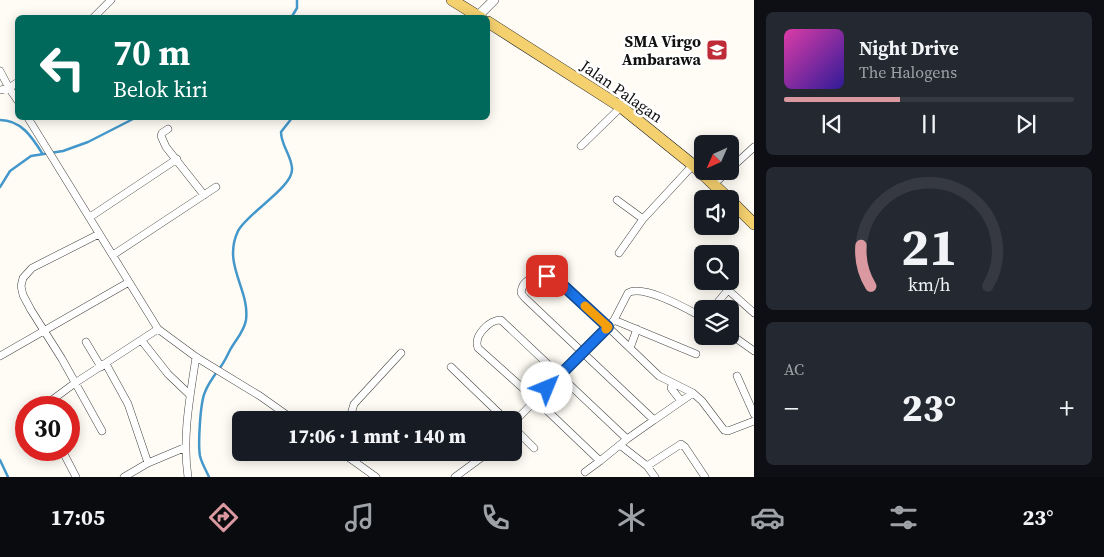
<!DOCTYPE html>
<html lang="id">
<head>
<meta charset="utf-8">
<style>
	:root { --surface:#171b24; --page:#242831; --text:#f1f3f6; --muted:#9ea1a6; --line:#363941; --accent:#da99a0 }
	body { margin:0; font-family:"Source Serif 4",serif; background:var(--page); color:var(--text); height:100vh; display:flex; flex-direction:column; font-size:19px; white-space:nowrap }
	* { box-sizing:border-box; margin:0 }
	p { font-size:16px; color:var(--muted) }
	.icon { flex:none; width:28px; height:28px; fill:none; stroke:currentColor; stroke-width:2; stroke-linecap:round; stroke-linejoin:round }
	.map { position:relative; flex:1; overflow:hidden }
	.side { display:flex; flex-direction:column; gap:12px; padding:12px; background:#0d0f14; width:350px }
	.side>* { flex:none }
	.hud { position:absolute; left:15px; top:15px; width:475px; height:105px; border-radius:8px; box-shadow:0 2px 12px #0003; background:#00695c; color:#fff; overflow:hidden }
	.needle { width:32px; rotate:225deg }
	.buttons { position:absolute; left:694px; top:135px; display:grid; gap:10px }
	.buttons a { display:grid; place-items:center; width:45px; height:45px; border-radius:8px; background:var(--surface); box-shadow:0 2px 12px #0003; font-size:25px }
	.speed { position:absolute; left:15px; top:396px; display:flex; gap:10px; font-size:25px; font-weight:700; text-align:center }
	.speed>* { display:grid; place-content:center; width:65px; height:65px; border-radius:50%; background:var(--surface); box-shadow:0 2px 12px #0003; line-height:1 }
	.speed .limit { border:8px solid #d22; background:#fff; color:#111 }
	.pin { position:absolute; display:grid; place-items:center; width:42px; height:42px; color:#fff; margin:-21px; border-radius:10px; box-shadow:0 2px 8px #0006 }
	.me { position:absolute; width:55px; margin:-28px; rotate:45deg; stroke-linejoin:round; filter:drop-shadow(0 0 4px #0008) }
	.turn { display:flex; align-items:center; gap:18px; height:105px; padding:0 15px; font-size:22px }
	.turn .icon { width:65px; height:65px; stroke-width:2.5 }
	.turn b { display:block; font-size:35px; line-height:42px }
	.big { font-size:38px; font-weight:800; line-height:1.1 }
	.side .tile { flex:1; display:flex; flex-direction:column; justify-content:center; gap:8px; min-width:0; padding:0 18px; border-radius:8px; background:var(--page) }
	.side .dial { align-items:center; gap:0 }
	.dial svg { height:130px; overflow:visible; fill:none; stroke:var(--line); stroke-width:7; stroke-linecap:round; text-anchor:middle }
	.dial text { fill:var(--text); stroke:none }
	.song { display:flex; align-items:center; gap:15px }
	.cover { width:60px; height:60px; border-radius:8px; background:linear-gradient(135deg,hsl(320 70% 55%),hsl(250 70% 35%)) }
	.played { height:5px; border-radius:2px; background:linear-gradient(90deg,var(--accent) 40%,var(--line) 40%) }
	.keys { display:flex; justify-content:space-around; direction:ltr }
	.heat { display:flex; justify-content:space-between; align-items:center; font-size:28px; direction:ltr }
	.trip { position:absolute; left:232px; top:411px; width:290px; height:50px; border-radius:8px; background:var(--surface); box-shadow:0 2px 12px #0003; font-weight:800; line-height:50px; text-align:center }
	.dock { display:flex; height:80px; justify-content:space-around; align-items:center; background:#090b0e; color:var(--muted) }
	.dock .icon { width:35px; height:35px }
	.dock .active { color:var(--accent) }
	.dock b { font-size:22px; color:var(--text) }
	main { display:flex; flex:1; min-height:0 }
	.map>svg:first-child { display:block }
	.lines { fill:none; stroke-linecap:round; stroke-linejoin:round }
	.stream { stroke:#4397ca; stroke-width:2.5 }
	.minor-casing { stroke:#444; stroke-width:8 }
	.tertiary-casing { stroke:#444; stroke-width:10 }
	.primary-casing { stroke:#222; stroke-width:12 }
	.minor { stroke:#fff; stroke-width:7 }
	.tertiary { stroke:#fff; stroke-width:9 }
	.primary { stroke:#f4d06f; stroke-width:11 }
	.route-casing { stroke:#114b97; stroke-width:12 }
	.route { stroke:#1a73e8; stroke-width:9 }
	.slow { stroke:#f59e0b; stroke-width:9 }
	.labels { text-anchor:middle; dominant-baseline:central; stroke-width:5; stroke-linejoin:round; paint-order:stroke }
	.poi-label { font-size:16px; font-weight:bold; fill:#111; stroke:#fff; text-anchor:end }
	.street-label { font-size:16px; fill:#111; stroke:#fff }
</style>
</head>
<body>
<main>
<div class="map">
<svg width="754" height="477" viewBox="0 0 754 477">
	<rect width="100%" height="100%" fill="#fffcf5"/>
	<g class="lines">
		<path class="stream" d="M291 18 297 8V0
			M0 120C21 120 32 137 42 153
			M0 187 10 171 31 156 63 151 88 142 135 118
			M0 460 8 477
			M209 477C206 470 202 464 200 456 198 445 200 403 205 392 208 384 214 376 219 369 224 363 227 356 230 350 236 339 244 332 246 320 250 289 222 265 238 231 247 213 294 187 292 168 291 155 281 145 281 132L292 118"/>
		<g class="minor-casing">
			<path id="minor" d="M93 18 111 0
				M0 71 9 88 0 90
				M18 82 9 88 18 101
				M28 118 158 329 196 357 260 396 294 420
				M168 129 162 133 161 136 166 147 204 195
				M581 146 621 107
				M730 169 754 147
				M714 184 728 171
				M617 200 643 219
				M90 217 177 159
				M99 234 32 268 23 278 21 286 23 295 31 310 62 359 102 431
				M619 253 643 219 693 165
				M113 255 216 187
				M718 281 754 313
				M713 308 728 290
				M614 320 628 293C644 284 687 309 702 317
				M730 334 754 351
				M142 341 168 374 190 395
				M86 342 101 367
				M630 348 637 329
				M0 356 129 282
				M106 364 128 404 148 463 124 477
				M451 367 506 420
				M737 376 754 414
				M673 383 671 388 681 401
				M693 393 654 420 525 298 521 293C522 277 541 274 554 277L608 327 614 320 696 354
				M45 408 48 403 75 383 158 329
				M355 420 351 414 354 404 401 353
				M514 422 608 327 659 376 693 393 702 401 724 430 728 431 754 421
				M514 428 534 448
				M627 439 600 461 535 399 478 348C473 336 490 319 501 320L627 439 654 420
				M514 444 522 436
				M620 445 647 466 655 477
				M62 450 76 477
				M341 452 376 477
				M148 463 186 447
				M647 466 681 444 685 447 705 477
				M585 472 600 461
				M188 477C182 437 190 397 196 357
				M455 477 489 452"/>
		</g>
		<g class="tertiary-casing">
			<path id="tertiary" d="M478 16 494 0"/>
		</g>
		<g class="primary-casing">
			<path id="primary" d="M452 0 481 18
				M488 22 621 107 693 165 729 199
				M730 200 754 224"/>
		</g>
		<use href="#minor" class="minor"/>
		<use href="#tertiary" class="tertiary"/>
		<use href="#primary" class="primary"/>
	</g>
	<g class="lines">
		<g class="route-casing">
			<path id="route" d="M547 276 554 277 608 327 547 388"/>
		</g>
		<use href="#route" class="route"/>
		<path class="slow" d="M585 306 608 327 606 329"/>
	</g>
	<defs>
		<g id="school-square" transform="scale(1.125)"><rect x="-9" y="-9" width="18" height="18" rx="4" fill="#be2b36" stroke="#fff"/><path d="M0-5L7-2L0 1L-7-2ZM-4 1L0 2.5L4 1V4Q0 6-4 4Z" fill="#fff"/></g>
	</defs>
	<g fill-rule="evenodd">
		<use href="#school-square" x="717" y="50"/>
	</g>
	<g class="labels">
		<g class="poi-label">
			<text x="701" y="41">SMA Virgo<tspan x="701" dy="18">Ambarawa</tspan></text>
		</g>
		<g class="street-label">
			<text transform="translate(622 91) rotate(35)">Jalan Palagan</text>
		</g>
	</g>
</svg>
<div class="buttons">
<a><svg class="needle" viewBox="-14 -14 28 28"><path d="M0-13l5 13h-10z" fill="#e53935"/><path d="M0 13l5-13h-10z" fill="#9ea1a6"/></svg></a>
<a><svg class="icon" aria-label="sound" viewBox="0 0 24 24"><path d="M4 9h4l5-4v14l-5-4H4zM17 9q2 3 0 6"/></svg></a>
<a><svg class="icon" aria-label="search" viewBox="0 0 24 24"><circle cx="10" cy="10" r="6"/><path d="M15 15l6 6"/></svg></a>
<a><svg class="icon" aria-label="layers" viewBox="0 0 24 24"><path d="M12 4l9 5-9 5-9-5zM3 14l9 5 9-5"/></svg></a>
</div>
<div class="speed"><div class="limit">30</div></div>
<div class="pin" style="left:547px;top:276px;background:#d93025"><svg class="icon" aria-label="arrive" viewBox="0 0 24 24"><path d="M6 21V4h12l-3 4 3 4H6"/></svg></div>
<svg class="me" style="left:547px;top:388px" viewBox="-20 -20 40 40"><circle r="19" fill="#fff"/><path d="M0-13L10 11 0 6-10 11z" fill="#1a73e8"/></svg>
<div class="trip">17:06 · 1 mnt · 140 m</div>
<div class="hud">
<div class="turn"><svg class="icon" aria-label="left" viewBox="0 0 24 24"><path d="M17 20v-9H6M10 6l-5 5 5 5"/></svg><div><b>70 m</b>Belok kiri</div></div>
</div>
</div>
<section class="side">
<div class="tile">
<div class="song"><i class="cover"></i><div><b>Night Drive</b><p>The Halogens</p></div></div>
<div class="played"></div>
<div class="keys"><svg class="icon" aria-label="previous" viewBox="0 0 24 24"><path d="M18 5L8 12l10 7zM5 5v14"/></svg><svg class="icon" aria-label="pause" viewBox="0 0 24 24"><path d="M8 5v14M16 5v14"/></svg><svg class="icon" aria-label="next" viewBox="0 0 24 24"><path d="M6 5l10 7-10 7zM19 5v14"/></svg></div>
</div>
<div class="tile dial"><svg viewBox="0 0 100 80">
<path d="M14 69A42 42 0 1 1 86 69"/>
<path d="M14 69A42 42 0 0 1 8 44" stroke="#da99a0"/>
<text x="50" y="56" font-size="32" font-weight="700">21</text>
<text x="50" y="72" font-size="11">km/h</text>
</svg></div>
<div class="tile"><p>AC</p>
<div class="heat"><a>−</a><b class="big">23°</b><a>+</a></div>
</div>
</section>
</main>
<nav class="dock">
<b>17:05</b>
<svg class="icon active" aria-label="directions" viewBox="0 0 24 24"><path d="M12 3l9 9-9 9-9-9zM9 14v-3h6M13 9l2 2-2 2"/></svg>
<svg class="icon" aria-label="music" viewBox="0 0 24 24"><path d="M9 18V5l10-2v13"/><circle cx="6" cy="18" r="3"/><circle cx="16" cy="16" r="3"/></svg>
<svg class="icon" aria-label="phone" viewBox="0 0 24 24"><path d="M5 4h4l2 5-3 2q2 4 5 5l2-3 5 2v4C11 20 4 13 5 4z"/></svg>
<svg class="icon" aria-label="climate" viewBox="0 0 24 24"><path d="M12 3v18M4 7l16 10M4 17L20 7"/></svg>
<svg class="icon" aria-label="car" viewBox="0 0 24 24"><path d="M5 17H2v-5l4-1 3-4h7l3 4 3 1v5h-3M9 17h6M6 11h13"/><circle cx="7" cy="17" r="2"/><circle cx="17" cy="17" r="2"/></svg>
<svg class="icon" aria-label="filters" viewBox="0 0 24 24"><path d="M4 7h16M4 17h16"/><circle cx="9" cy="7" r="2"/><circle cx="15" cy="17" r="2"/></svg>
<b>23°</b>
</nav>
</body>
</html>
